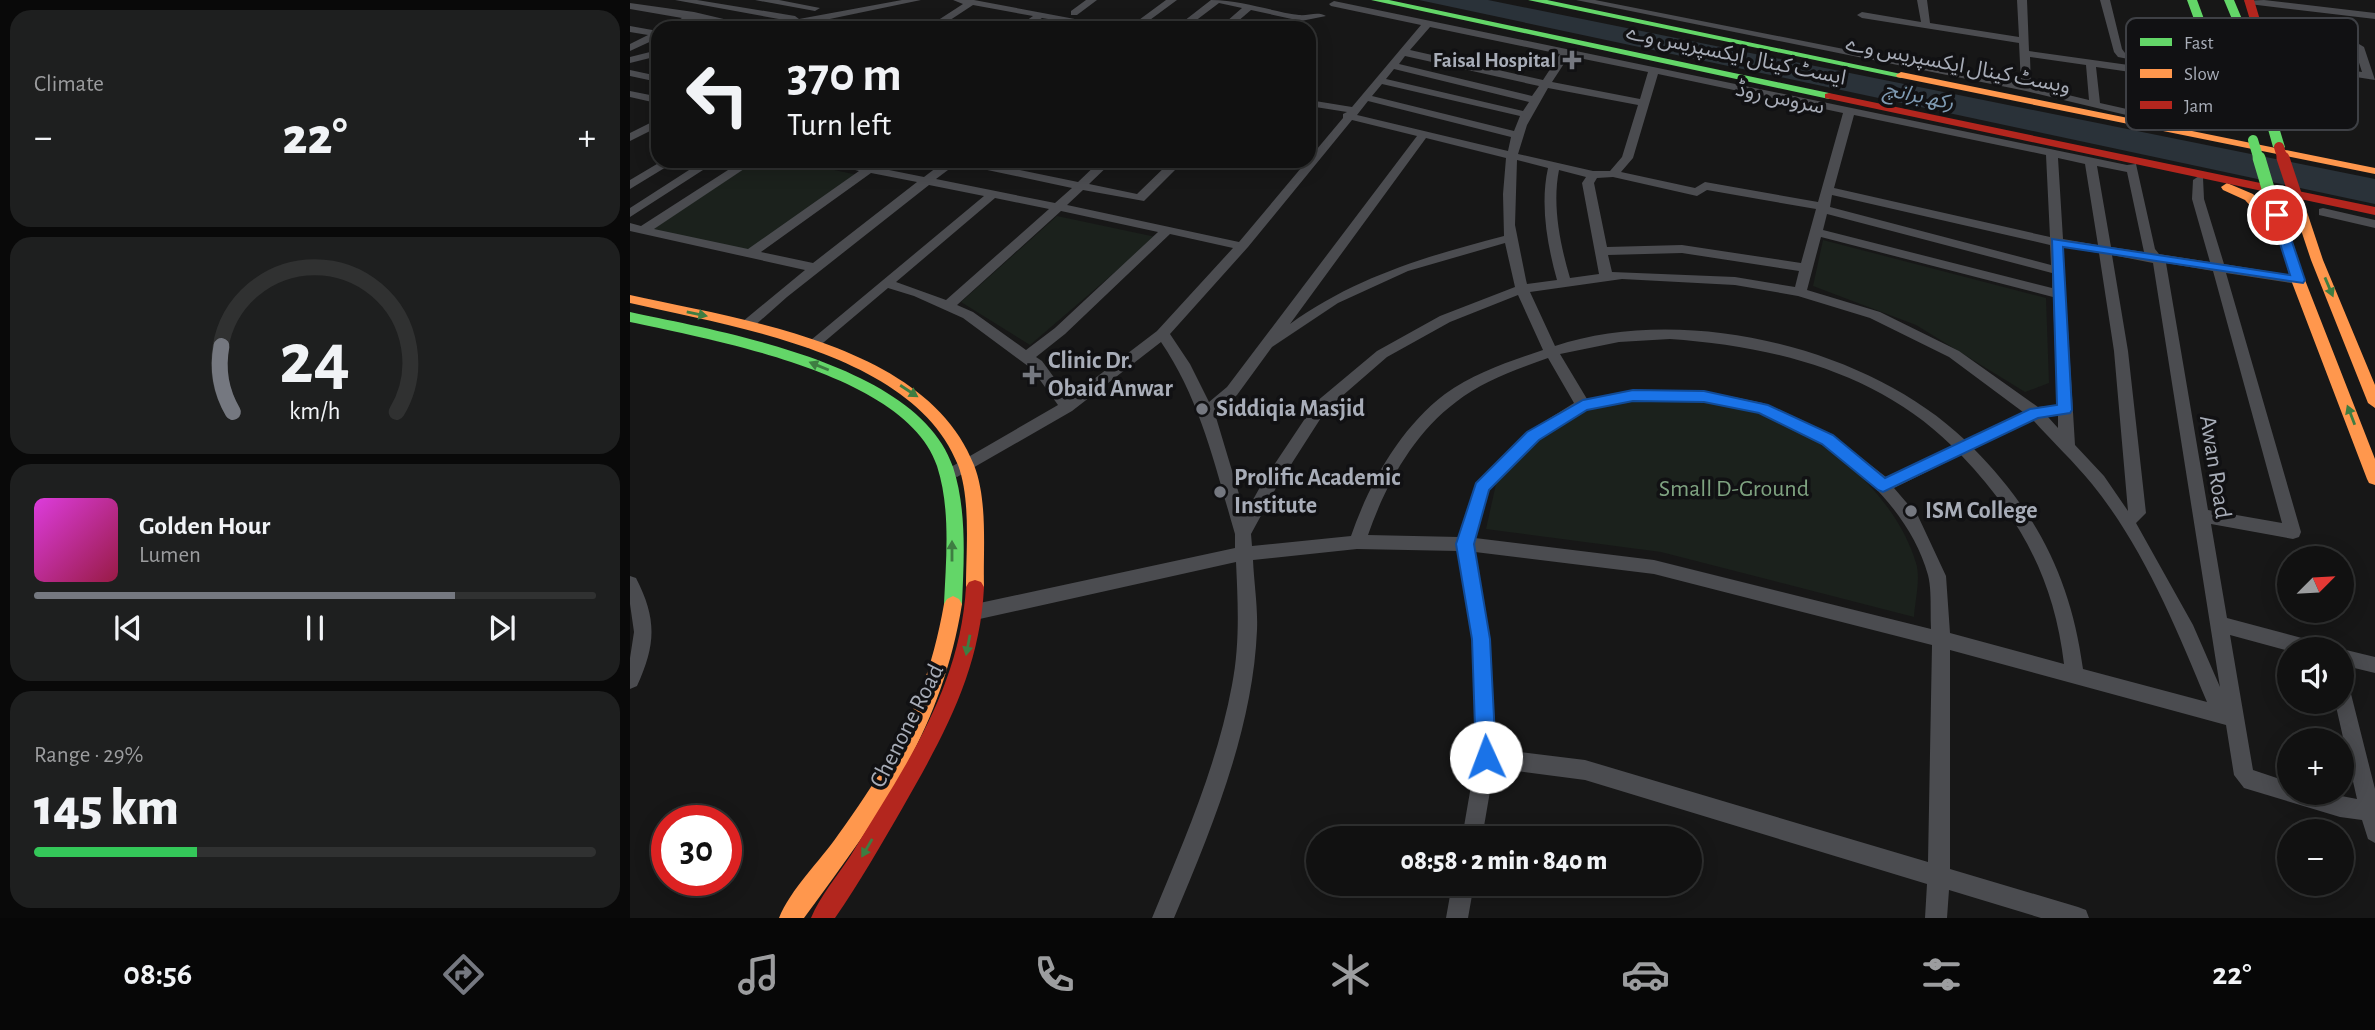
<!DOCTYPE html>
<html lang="en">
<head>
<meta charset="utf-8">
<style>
	:root { --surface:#111; --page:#1e1f1f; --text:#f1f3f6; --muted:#9c9d9f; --line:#303131; --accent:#757880 }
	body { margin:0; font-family:"Alegreya Sans","Noto Sans Arabic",sans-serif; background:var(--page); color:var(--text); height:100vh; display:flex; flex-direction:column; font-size:26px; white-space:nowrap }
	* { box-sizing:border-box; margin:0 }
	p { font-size:23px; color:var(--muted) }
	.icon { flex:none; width:38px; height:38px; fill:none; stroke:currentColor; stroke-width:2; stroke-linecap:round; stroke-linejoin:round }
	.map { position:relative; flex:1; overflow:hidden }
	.panel { display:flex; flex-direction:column; gap:10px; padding:10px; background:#090909; width:630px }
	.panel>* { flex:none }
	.guide { position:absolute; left:21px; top:21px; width:665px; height:147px; border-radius:21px; box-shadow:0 4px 18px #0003,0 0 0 2px var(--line); background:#111; color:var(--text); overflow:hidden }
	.needle { width:46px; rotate:66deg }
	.buttons { position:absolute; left:1647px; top:546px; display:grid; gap:14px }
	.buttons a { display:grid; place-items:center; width:77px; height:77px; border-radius:50%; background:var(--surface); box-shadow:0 4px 18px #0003,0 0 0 2px var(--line); font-size:35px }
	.speed { position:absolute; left:21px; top:805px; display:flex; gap:14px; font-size:35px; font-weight:700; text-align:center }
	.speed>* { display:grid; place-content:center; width:91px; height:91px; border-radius:50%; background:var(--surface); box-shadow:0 4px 18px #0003,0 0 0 2px var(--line); line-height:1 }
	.speed .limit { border:10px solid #d22; background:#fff; color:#111 }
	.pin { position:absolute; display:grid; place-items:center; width:60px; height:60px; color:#fff; margin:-30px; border:4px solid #fff; border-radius:50%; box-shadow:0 2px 7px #0007 }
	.me { position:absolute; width:77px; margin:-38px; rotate:358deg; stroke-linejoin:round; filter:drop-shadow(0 0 5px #0008) }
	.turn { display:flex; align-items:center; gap:24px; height:147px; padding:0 21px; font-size:32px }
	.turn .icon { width:91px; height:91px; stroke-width:2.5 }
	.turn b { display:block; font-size:49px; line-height:60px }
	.big { font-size:52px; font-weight:800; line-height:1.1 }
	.panel .card { flex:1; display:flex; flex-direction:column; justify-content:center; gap:10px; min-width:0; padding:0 24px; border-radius:21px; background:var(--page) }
	.panel .dial { align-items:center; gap:0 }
	.dial svg { height:182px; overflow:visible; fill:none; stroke:var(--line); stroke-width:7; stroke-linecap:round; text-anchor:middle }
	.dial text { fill:var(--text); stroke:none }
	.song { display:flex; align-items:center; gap:21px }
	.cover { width:84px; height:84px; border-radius:10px; background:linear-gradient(135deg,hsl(300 70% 55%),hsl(340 70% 35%)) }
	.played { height:7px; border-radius:4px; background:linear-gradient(90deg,var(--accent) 75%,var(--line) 75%) }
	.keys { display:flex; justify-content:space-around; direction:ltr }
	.heat { display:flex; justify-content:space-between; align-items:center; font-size:38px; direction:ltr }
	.charge { height:10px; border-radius:5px; background:linear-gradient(90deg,#34c759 29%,var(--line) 0) }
	.trip { position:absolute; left:676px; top:826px; width:396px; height:70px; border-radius:35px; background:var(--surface); box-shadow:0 4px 18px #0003,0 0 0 2px var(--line); font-weight:800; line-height:70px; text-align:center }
	.tab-bar { display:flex; height:112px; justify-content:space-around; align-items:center; background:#070707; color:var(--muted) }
	.tab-bar .icon { width:49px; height:49px }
	.tab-bar .on { color:var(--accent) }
	.tab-bar b { font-size:32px; color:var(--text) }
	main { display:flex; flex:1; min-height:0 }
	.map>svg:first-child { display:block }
	.green { fill:#1b211c }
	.water { fill:#2a3239 }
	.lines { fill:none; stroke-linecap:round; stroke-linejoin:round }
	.street { fill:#4b4c50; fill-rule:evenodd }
	.fast { fill:#63d668; fill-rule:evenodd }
	.slow { fill:#ff974d; fill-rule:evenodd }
	.jam { fill:#b3261e; fill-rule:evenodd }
	.fast-bridge-far1 { stroke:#63d668; stroke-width:10 }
	.fast-bridge { stroke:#63d668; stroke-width:13 }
	.jam-bridge-far1 { stroke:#b3261e; stroke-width:10 }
	.jam-bridge { stroke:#b3261e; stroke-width:13 }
	.oneway { fill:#3e7d42 }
	.route { fill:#1a73e8; stroke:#114b97; stroke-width:2 }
	.poi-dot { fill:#757880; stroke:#111113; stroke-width:2.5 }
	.labels { text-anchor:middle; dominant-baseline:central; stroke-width:7; stroke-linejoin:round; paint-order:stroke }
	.far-street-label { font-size:21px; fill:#a8adb8; stroke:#111113 }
	.far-poi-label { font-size:21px; font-weight:bold; fill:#a8adb8; stroke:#111113; text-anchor:end }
	.far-water-label { font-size:21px; font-style:italic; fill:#7f9bb3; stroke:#111113 }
	.poi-label { font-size:24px; font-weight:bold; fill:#a8adb8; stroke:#111113; text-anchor:start }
	.street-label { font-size:24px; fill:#a8adb8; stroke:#111113 }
	.park-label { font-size:24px; fill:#7fa381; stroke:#111113 }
	.key { fill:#111113; stroke:#3e4045; stroke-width:2 }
	.key-label { font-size:19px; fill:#a8adb8 }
</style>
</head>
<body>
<main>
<section class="panel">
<div class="card"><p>Climate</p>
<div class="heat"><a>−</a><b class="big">22°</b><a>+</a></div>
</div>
<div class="card dial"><svg viewBox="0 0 100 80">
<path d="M14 69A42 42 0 1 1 86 69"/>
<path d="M14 69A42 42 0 0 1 9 40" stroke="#757880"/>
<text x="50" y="56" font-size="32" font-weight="700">24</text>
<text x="50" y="72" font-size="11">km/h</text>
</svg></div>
<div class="card">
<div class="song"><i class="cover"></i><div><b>Golden Hour</b><p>Lumen</p></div></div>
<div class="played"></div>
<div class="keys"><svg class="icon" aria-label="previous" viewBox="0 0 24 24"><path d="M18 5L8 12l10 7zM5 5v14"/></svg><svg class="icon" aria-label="pause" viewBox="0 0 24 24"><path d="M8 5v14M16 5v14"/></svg><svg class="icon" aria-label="next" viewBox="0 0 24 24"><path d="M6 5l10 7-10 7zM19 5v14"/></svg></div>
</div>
<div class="card"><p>Range · 29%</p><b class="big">145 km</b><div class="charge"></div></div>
</section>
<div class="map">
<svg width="1745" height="918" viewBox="0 0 1745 918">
	<rect width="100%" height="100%" fill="#171717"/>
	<path class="green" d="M123 161H161L228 175 116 253 17 231Z
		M427 216 526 237 400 345 331 302Z
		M1193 240 1416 298 1419 383 1395 392 1286 325 1183 286Z
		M1007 399C1048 400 1089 401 1129 414 1195 435 1266 495 1286 563 1291 578 1285 601 1284 617L1031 552 856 529 866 484 909 437 953 412Z"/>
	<path class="water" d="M789 0H858L1745 179V204Z"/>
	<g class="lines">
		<path class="street" d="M45 0H67L165 16 169 19 272 0H291L190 21 220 28H197L178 23 154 28H134L160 21Z
			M125 0H149L190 8 185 11Z
			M323 0H344L493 28H472L412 18 397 28H386L403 16 343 5 308 28H296L333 4Z
			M456 0H467L447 15H441V11Z
			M536 0H547L509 28H498Z
			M581 0C612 0 639 11 669 15 678 16 688 11 696 16L671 21 621 10 600 28H589L612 8 589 3 556 28H545Z
			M946 0H965L1391 84 1389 43 1232 18 1227 15 1232 12 1291 22 1287 0H1297L1300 23 1389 37 1387 0H1397L1399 51 1520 68 1519 63 1488 57 1484 52 1470 0H1480L1492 49 1495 53 1604 76 1599 79 1530 65 1539 121 1534 124 1396 91ZM1400 57 1456 65 1459 100 1401 86ZM1466 67 1521 75 1528 116 1470 103Z
			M1634 0 1745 13V19L1619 4 1614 1Z
			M704 1 1497 165 1506 164 1525 249 1529 254 1580 262 1562 199 1563 180 1569 176 1573 178 1574 199 1594 264 1668 276 1675 280 1668 284 1596 273 1671 532 1669 537 1663 539 1581 524 1597 618 1683 641 1690 643 1692 649 1659 651 1600 635 1623 770 1659 782V793H1696L1727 799 1705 702H1712V683L1719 686 1745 789V843L1738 839 1732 820 1710 817 1614 788 1604 775 1596 725 1320 650V869L1448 907 1456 910 1459 918H1411L1319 890 1317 918H1295L1297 884 955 780 864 768 852 838H832L846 757 842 639 828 551 727 549 623 560C624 583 628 607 627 630 623 729 582 828 544 918H522C553 843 587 766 602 685 610 644 608 604 606 562L345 620 339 617 336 612 339 607 345 604 605 548V534C585 466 571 401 531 342L442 411 327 477 321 475 319 471 321 467 428 405 402 369 333 318 284 296 258 288 187 348H177L175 345 354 196 299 185 157 297 122 328H112L110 325 112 322 175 270 0 231V223L11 226 112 161H126L24 229 118 249 229 171 191 161H214L294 177 315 161H346L448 182 470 161H483L459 184 507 194 541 161H554L514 201 453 190 437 205 609 242 713 118V114L717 112 679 106V100L722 107 791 25 701 6 699 4ZM800 27 930 54 913 80 780 50ZM775 56 909 86 902 96 769 64ZM939 56 1018 72 1010 99 922 82ZM764 69 899 102 893 111 756 79ZM1028 74 1213 113 1188 202 1075 182 1065 188 991 172 1003 158ZM752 84 890 116 884 131 742 96ZM918 88 1008 105 992 157 980 171H963L888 154 897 125ZM738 101 881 137 878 151 727 115ZM1224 115 1416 155 1420 237 1204 188ZM722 120 787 136 597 387 579 402 560 364 540 334 618 247ZM796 138 876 158 873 194 874 236C797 256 725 277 660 324ZM1428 158 1455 164 1468 245 1433 239ZM887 160 918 168C910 204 917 244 927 280L897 284 896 280 885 225ZM326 164H329L442 188 425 203 306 179ZM1467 166 1497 172 1514 252 1481 247ZM929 170 956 177 952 183 969 274 940 278C930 244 922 205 929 170ZM241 173 287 182 183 263 131 252ZM983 177 1067 196 1077 190 1186 209 1171 263 1052 245 977 247 964 183 967 178ZM1202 195 1420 245 1421 265 1200 207ZM365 198 419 209 316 300 266 282ZM431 211 528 232 425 328 396 350 343 312 327 305ZM1197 214 1422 273V288L1193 230ZM540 234 603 248 527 331 439 398 412 361 406 357 435 334ZM1191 237 1423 297 1427 405 1408 407 1329 351 1250 312 1177 290ZM875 243 885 287 810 316 747 351 686 402 634 480 615 514 585 414 607 395 642 347 708 303 778 271ZM1433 247 1469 253 1484 351 1498 511 1474 476 1445 445ZM1052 253 1169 271 1165 287 1105 277 982 272 978 255ZM1482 255 1523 263 1590 687 1563 625 1506 523 1516 513 1498 351ZM1536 263 1583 271 1652 523 1578 510ZM992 279 1105 285 1168 296 1240 318 1319 357 1393 412 1335 440C1238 347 1054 303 925 346L900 292ZM888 295 913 350C880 361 844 373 815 394 770 428 739 484 721 536L622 546 621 534 646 488 696 410 757 357 820 322ZM1040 339C1142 346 1247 372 1322 446L1256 477 1203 436 1133 403 1074 391H1003L957 399 930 354 989 342ZM918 358 944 403 898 432 846 483 829 537 738 535C755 486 783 434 826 402 852 381 887 369 918 358ZM1003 401C1045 401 1090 398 1130 413 1201 440 1277 500 1298 575 1302 591 1300 612 1301 629L1024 560 845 538 859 490 908 440 957 410ZM1428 415V428L1418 417ZM1403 420C1422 441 1444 462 1462 484 1513 547 1546 627 1577 702L1453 669C1441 580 1408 514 1344 449ZM1331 455C1390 517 1424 579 1434 664L1320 633 1316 576 1288 516 1264 488ZM845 552 1024 574 1302 645 1298 862 955 760 866 749 860 639Z
			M0 3 64 12 132 28C109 28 88 21 66 20 56 20 47 28 34 28L52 18 0 9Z
			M0 26 28 31V38L0 51V44L18 35 0 32Z
			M1729 44 1734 47 1745 80 1637 63 1632 60 1637 57 1732 72 1724 47Z
			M28 50V56L0 63V57Z
			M0 70 28 76V82L0 76Z
			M0 91 20 95 28 92V100L22 102 0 97Z
			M28 119V127L0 141V133Z
			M32 161H46L0 189V180Z
			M73 161H87L0 217V208Z
			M1693 208 1745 220V228L1689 215V209Z
			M0 576 6 578C27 619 26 644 7 686L0 689V658L4 632 0 604Z
			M1711 649H1712L1745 657V673L1712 665Z
			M822 884H844L838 918H816Z"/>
		<path class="fast" d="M741 0H759L1199 93 1204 96 1199 99Z
			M898 0H917L1276 75 1271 78Z
			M1557 0H1567L1591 65 1603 74V78H1595L1581 66Z
			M1594 0H1604L1627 55 1655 147 1653 149 1643 147 1617 55Z
			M1608 102 1617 104C1604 120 1572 137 1553 124L1558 121 1584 118Z
			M0 312C92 332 289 364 323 467 337 510 334 560 332 604L329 609 323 612 317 609 314 604C316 560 321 509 307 466 277 374 83 340 0 322Z"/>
		<path class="slow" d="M1271 72 1745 168V174L1267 77 1266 75Z
			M1597 183 1623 194 1644 217 1649 215 1655 219 1675 280 1745 459V485L1739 483 1737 479 1661 280 1648 236 1615 200 1593 190 1591 187Z
			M1667 196 1673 200 1693 260 1745 385V408L1738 403 1681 260 1661 200Z
			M0 295C112 320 297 344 344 465 358 501 353 549 354 587L351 592 345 594 339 592 336 587C336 551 341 499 328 465 284 353 103 327 0 303Z
			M323 596 329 599 332 604C311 733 249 816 174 918H149C160 890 190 861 208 835 264 757 297 700 314 604L317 599Z"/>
		<path class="jam" d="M1614 0H1624L1643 63 1633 81 1629 82 1624 79 1633 63Z
			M1595 26 1600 29 1611 69 1604 76 1622 118 1621 120 1612 118 1594 76 1601 68 1590 29Z
			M1199 93 1745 207V215L1195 98V94Z
			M345 580 351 582 354 587C350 671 314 735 273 807 251 845 230 882 205 918H181C190 896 208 875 221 855 273 769 330 690 336 587L339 582Z"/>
		<path class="fast-bridge-far1" d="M1623 140 1629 160"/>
		<path class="fast-bridge" d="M1629 158 1640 195"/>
		<path class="jam-bridge-far1" d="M1649 147 1653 160"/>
		<path class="jam-bridge" d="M1653 158 1667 200"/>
	</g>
	<defs><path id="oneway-solid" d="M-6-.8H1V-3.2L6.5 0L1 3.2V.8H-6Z" transform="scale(1.75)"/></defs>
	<g class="oneway">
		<use href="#oneway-solid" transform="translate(1699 287) rotate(67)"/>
		<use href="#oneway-solid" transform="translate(67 314) rotate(12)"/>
		<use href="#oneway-solid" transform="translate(189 366) rotate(-158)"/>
		<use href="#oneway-solid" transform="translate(279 391) rotate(33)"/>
		<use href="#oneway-solid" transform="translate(1721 415) rotate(-111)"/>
		<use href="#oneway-solid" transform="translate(322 551) rotate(-90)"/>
		<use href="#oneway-solid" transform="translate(338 645) rotate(101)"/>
		<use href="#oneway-solid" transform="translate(237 848) rotate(120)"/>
	</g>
	<path class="route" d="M1647 211 1653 215 1675 280 1673 283 1433 247 1442 410 1440 413 1408 418 1253 492 1248 490 1192 444 1129 413 1074 402 1003 401 957 410 909 440 859 490 844 544 860 639 866 757 863 763 856 766 849 763 846 757 842 639 826 544 846 483 897 432 953 400 1003 390 1074 391 1138 405 1203 435 1255 478 1400 409 1427 405 1422 239 1660 275 1641 215Z"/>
	<g class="poi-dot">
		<path d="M938.5 49.5h7v7h7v7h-7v7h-7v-7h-7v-7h7z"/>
		<path d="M398.5 364.5h7v7h7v7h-7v7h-7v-7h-7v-7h7z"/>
		<circle cx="572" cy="409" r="7"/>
		<circle cx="590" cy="492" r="7"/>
		<circle cx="1281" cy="511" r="7"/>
	</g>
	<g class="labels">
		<g class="far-street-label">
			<text transform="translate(1106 55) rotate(12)">ایسٹ کینال ایکسپریس وے</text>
			<text transform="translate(1328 65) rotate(11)">ویسٹ کینال ایکسپریس وے</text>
			<text transform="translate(1150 98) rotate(12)">سروس روڈ</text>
		</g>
		<g class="far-poi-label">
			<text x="926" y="60">Faisal Hospital</text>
		</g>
		<g class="far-water-label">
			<text transform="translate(1289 96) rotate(12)">رکھ برانچ</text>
		</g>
		<g class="poi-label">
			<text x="418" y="361">Clinic Dr.<tspan x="418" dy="28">Obaid Anwar</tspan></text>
			<text x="586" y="409">Siddiqia Masjid</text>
			<text x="604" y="478">Prolific Academic<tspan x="604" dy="28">Institute</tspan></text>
			<text x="1295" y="511">ISM College</text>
		</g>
		<g class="street-label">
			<text transform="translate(1585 467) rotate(81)">Awan Road</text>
			<text transform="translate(277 726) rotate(-63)">Chenone Road</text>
		</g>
		<g class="park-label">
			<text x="1104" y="489">Small D-Ground</text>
		</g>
	</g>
	<rect x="1496" y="18" width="232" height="112" rx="10" class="key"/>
	<rect x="1510" y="38" width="32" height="8" fill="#63d668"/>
	<rect x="1510" y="69" width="32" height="9" fill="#ff974d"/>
	<rect x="1510" y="101" width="32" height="8" fill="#b3261e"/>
	<g class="key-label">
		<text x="1554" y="49">Fast</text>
		<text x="1554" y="80">Slow</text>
		<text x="1554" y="112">Jam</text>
	</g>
</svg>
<div class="buttons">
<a><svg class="needle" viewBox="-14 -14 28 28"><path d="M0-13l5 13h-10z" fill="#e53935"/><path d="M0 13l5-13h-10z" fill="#9c9d9f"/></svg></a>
<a><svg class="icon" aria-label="sound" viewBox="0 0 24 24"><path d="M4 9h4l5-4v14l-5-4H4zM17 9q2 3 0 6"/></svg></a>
<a>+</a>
<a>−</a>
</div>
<div class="speed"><div class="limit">30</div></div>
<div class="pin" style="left:1647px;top:215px;background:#d93025"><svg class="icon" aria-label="arrive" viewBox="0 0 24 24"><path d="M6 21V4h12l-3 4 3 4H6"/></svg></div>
<svg class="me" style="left:856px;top:757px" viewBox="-20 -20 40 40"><circle r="19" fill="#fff"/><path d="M0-13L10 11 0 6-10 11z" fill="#1a73e8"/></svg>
<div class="trip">08:58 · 2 min · 840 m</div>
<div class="guide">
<div class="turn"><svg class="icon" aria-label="left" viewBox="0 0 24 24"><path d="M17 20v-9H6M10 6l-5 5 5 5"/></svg><div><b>370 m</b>Turn left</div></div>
</div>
</div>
</main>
<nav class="tab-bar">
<b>08:56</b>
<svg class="icon on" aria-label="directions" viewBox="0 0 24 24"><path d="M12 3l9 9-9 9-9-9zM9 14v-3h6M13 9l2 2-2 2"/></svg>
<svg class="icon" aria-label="music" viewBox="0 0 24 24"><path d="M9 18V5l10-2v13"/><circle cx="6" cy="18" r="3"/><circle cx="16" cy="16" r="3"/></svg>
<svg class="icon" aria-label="phone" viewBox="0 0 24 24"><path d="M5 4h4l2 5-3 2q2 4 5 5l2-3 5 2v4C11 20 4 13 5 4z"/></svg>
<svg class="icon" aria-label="climate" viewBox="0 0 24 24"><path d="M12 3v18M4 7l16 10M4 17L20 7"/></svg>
<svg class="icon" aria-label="car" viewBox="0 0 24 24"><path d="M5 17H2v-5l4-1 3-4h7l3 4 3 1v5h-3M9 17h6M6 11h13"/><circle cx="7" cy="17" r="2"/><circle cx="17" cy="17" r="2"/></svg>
<svg class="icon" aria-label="filters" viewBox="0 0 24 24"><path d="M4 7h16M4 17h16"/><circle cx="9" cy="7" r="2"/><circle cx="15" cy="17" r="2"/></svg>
<b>22°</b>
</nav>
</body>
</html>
